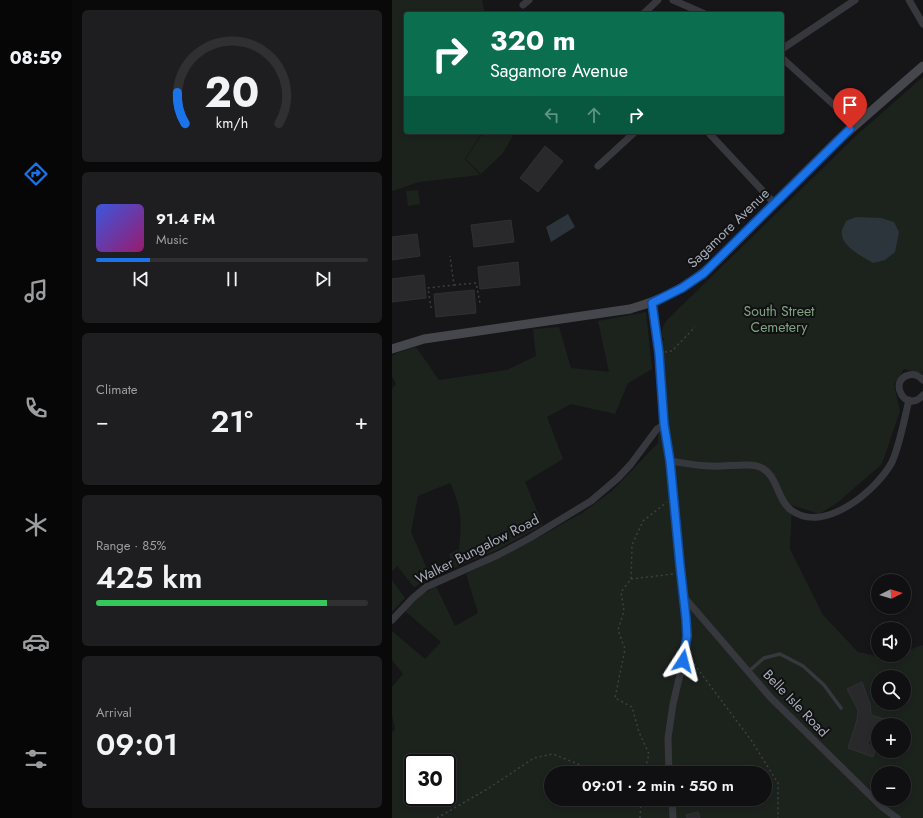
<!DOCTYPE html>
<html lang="en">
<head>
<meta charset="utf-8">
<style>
	:root { --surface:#101012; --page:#1e1e20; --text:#f1f3f6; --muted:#9c9d9f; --line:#303032; --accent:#1a73e8 }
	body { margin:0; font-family:Jost,sans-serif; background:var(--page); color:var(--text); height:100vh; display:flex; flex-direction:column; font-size:15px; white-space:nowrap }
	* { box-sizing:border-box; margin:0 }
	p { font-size:13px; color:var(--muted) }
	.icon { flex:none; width:22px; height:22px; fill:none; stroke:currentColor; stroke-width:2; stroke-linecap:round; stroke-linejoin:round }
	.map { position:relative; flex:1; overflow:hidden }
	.details { display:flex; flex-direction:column; gap:10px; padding:10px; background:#09090a; width:320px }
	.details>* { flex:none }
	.top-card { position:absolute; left:12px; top:12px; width:380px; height:122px; border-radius:4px; box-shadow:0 2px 6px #0003,0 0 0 1px var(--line); background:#0b6e4f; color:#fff; overflow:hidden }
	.needle { width:26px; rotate:85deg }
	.controls { position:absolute; left:479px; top:574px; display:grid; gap:8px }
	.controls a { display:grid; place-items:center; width:40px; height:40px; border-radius:50%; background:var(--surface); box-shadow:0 2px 6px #0003,0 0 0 1px var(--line); font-size:20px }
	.speed { position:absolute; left:12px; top:754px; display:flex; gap:8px; font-size:20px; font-weight:700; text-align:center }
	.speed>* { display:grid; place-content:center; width:52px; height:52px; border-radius:50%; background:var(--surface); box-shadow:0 2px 6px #0003,0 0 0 1px var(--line); line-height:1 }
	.speed .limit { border:2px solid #111; border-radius:6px; background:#fff; color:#111 }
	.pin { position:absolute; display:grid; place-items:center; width:34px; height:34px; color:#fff; margin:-41px -17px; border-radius:50% 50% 50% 0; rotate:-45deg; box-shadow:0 0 4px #0007 }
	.pin .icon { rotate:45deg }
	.me { position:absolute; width:44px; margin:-22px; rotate:9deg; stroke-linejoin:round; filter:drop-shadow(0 0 3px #0008) }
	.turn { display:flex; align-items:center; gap:14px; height:84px; padding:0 20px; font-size:18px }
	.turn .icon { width:52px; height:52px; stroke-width:2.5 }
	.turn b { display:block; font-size:28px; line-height:34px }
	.lanes { display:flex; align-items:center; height:38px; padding:0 20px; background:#0003; justify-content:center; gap:20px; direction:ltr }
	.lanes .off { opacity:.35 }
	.big { font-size:30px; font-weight:600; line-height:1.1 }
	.details .widget { flex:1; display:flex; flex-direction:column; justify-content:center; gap:6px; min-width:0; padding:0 14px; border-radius:6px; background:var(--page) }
	.details .dial { align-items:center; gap:0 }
	.dial svg { height:104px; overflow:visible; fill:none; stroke:var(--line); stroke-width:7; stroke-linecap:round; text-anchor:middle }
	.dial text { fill:var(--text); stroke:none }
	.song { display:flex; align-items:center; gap:12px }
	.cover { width:48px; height:48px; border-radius:6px; background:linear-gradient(135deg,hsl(230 70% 55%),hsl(320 70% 35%)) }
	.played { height:4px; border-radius:2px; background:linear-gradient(90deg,var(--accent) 20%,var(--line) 20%) }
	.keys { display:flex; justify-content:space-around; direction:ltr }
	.heat { display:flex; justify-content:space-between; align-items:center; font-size:22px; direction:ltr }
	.charge { height:6px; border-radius:3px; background:linear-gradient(90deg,#34c759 85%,var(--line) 0) }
	.trip { position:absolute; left:152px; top:766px; width:228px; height:40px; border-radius:20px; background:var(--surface); box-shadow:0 2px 6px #0003,0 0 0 1px var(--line); font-weight:600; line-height:40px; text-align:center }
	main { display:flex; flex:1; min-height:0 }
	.menu { display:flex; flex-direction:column; width:72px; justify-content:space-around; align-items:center; background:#060607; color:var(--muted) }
	.menu .icon { width:28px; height:28px }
	.menu .active { color:var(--accent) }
	.menu b { font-size:18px; color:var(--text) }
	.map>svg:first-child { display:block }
	.green { fill:#1c231d; fill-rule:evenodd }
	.water { fill:#2c353c }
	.building { fill:#29292c; stroke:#303034 }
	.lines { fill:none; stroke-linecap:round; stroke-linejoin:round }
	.path { stroke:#3d3f44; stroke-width:1.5; stroke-dasharray:2 3; stroke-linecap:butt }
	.service { stroke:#37383d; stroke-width:3.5 }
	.minor { stroke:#37383d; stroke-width:7 }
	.secondary { stroke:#45474d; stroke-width:9 }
	.route-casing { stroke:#114b97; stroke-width:10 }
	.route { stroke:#1a73e8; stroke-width:7 }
	.labels { text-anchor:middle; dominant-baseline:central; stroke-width:4; stroke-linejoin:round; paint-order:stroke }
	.street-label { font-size:14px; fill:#a8adb8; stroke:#111113 }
	.park-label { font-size:14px; fill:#7fa381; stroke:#111113 }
</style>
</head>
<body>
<main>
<nav class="menu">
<b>08:59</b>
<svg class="icon active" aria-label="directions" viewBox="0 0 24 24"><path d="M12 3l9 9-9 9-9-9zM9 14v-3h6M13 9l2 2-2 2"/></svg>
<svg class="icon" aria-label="music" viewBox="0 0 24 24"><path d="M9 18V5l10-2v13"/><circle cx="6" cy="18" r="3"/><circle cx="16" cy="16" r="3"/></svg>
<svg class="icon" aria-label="phone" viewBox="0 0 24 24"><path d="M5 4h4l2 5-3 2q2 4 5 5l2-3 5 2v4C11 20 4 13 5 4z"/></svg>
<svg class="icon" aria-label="climate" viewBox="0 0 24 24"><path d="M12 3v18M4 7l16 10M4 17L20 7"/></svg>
<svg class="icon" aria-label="car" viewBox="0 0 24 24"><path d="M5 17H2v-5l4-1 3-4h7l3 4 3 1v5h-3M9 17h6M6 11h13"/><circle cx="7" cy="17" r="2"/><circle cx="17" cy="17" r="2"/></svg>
<svg class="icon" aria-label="filters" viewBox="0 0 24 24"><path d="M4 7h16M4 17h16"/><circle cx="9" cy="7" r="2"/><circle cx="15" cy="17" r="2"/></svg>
</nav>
<section class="details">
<div class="widget dial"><svg viewBox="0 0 100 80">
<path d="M14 69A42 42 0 1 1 86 69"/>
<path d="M14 69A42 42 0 0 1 8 45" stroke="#1a73e8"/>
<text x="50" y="56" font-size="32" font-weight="700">20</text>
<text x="50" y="72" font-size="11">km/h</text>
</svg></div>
<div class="widget">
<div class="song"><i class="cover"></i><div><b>91.4 FM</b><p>Music</p></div></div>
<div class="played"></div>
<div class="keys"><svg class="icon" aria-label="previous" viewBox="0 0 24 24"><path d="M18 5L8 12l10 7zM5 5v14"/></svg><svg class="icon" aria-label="pause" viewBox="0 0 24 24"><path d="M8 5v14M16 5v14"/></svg><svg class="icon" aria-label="next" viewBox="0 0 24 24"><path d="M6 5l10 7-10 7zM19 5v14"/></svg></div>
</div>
<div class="widget"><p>Climate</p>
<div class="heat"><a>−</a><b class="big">21°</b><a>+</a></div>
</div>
<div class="widget"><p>Range · 85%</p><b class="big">425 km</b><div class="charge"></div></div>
<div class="widget"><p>Arrival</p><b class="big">09:01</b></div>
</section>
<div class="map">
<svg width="531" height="818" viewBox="0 0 531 818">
	<rect width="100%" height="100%" fill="#161618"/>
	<path class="green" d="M0 0H90L93 14H14V132H93L87 137 73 159 88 175 27 182 0 191Z
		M531 77V374L512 369 502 385 508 411 490 464 445 503 427 514 400 505 398 549 431 615 466 652 495 658 503 655H512V652L530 645 531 646V818H0V733L3 729 0 715V687L11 674 0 660V631L33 659 49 642 13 611 30 595 44 586 63 626 86 613 74 574 138 542 190 513 220 491 266 443 269 341 273 340 269 336 271 327 275 320 468 132ZM486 677H512V703H486ZM486 725H512V751H486ZM21 763H55V797H21ZM159 773H373V799H159ZM486 773H512V799H486Z
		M95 132H123L111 153 89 174 74 159 88 137Z
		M26 190 28 204 16 206 14 191Z
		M254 312 260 369 236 383 223 414 179 404 155 417 171 459 133 482 151 525 105 550 60 569 57 554 67 549C70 522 70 508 58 483L26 496 19 532 39 578 22 587 5 566 0 571V389L4 384 0 376V356L7 352 24 347 47 380 115 370 144 356 141 329 167 327 179 368 217 372 206 321Z
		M0 580 13 598 0 612Z"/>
	<path class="water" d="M176 214 183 227 159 242 154 227Z
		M464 217 489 218 502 222 507 232 503 252 493 260 481 263C470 256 447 246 450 230 451 227 453 224 454 221Z"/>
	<path class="building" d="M153 146 171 161 146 192 128 178Z
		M119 220 122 242 82 247 79 225Z
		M25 234 28 256 0 260V237Z
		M126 262 128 285 88 289 86 267Z
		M32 275 34 298 0 302V279Z
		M82 290 84 313 44 317 42 294Z
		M470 682 478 704 479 715 495 720 494 725H486V732L482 731 475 744 484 748 481 757 456 748 465 720 466 710 455 689Z
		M306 812 308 818H295L294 815Z"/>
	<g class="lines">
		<path class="path" d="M62 285 84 283 88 303
			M39 308 36 288 62 285 58 256
			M273 352 280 351 303 327
			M239 579 281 574
			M299 660 359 740 386 783V818
			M252 773 257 754 247 732 240 707 223 698 233 649 226 630 232 611 229 592 239 579 240 545 251 521 275 502
			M45 818 97 788 142 758 161 754 203 771 215 773
			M248 818 249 799"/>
		<path class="service" d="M356 672 372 658 388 654 411 666 432 685 449 708"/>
		<path class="minor" d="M281 0 313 14
			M517 0 531 24
			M131 5 137 0
			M251 14 266 0
			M390 49 463 0
			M390 58 463 124
			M316 132 382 203
			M206 166 243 132
			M260 303 267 353 272 425 278 461 287 565 294 619 295 636 293 653 281 704 276 738 277 773
			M531 380C527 376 523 373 517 375 495 380 514 415 531 395
			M278 461C291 463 305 466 319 466 331 467 355 463 365 466 386 472 384 499 399 510 432 535 485 490 500 462 508 444 512 420 517 400
			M292 597 379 698 490 807 505 818
			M0 620 21 598 34 587 106 555 138 538 199 501 226 478 239 464 265 429 272 425
			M280 799 281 818"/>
		<path class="secondary" d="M0 349 32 339 238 309C270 300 297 287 321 264L444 142 531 66"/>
	</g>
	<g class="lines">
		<g class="route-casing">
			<path id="route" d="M291 661 295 636 294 619 288 565 278 461 272 424 267 353 260 303 290 288 312 273 458 129"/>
		</g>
		<use href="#route" class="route"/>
	</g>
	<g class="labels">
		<g class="street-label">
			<text transform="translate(336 228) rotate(-44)">Sagamore Avenue</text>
			<text transform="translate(85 549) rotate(-27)">Walker Bungalow Road</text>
			<text transform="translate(404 703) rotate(46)">Belle Isle Road</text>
		</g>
		<g class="park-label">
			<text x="387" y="311">South Street<tspan x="387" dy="16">Cemetery</tspan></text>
		</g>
	</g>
</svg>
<div class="controls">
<a><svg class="needle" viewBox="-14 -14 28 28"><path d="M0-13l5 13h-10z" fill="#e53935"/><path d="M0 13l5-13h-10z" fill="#9c9d9f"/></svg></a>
<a><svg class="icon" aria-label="sound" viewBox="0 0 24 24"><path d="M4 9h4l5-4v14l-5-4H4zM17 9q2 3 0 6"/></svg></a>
<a><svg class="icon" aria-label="search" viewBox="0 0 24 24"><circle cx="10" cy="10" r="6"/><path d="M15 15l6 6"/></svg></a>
<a>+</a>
<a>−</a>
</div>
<div class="speed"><div class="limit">30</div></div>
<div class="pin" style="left:458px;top:129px;background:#d93025"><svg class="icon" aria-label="arrive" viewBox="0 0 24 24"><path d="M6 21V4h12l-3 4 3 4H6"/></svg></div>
<svg class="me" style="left:291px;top:661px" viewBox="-20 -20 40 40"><path d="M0-17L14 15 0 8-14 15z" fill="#1a73e8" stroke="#fff" stroke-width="4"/></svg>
<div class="trip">09:01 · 2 min · 550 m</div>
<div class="top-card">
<div class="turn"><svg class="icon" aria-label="right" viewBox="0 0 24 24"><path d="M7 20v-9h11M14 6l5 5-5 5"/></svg><div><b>320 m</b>Sagamore Avenue</div></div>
<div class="lanes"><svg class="icon off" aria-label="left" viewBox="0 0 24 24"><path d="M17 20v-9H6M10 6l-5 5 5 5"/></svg><svg class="icon off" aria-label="ahead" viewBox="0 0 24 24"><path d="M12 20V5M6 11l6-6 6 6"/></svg><svg class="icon" aria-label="right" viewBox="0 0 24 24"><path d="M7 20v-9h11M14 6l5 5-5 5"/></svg></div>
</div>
</div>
</main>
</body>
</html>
